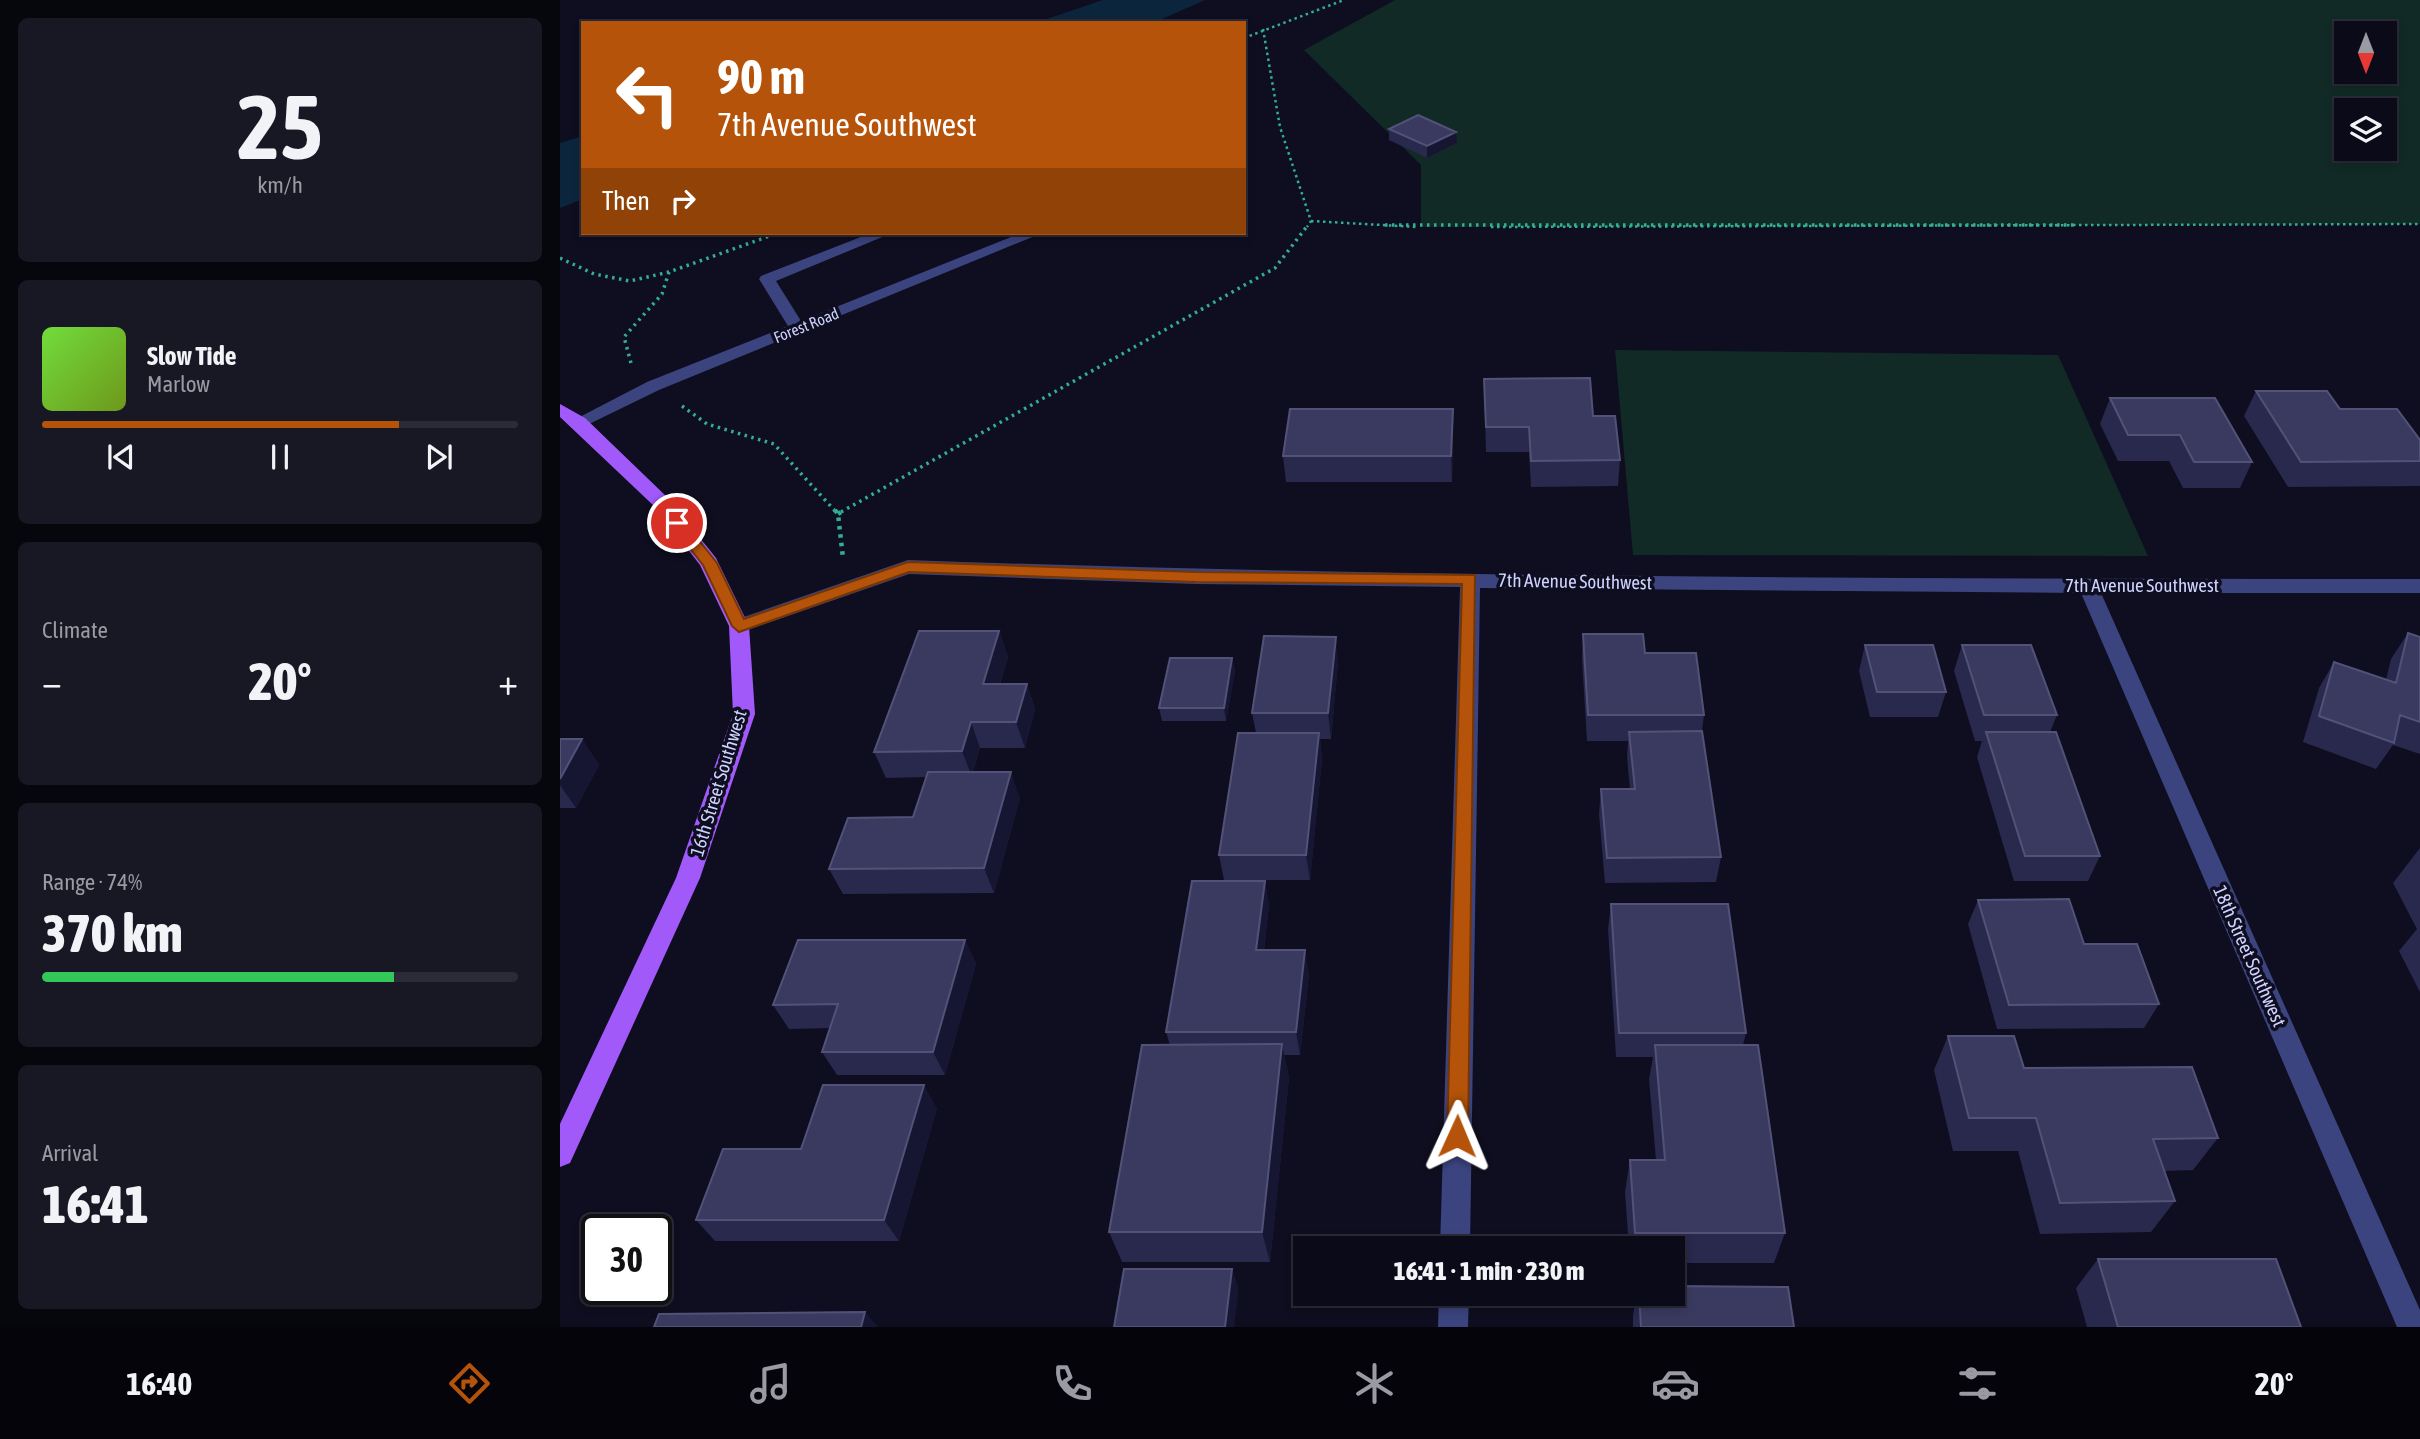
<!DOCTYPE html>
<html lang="en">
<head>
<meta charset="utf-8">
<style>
	:root { --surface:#0a0a18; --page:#181825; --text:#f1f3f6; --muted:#999aa2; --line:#2a2b37; --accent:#b45309 }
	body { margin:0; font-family:"Asap Condensed",sans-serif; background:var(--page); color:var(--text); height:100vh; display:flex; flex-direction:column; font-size:26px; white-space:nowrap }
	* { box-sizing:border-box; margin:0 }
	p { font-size:23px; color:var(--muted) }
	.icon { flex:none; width:38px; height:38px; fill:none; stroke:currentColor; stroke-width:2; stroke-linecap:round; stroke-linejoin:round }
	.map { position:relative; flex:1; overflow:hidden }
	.panel { display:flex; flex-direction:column; gap:18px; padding:18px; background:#06060d; width:560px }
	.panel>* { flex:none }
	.top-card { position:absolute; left:21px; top:21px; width:665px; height:214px; border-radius:0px; box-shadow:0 4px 10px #0003,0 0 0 2px var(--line); background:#b45309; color:#fff; overflow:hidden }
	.needle { width:46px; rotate:180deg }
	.buttons { position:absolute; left:1774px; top:21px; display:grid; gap:14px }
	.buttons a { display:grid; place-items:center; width:63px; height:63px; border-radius:0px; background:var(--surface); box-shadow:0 4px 10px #0003,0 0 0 2px var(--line); font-size:35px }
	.speed { position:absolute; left:21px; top:1214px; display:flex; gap:14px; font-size:35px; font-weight:700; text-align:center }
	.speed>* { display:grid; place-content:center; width:91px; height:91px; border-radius:50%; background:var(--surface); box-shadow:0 4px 10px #0003,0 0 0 2px var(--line); line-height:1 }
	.speed .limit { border:4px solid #111; border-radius:10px; background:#fff; color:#111 }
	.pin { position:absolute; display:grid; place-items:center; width:60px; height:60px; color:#fff; margin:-30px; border:4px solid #fff; border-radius:50%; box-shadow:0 2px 7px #0007 }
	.me { position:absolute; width:77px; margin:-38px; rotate:1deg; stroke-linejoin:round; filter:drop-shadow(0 0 5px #0008) }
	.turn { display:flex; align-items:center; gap:24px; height:147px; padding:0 21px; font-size:32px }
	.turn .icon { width:91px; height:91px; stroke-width:2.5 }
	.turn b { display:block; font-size:49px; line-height:60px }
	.then { display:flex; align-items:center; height:66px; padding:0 21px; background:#0003; gap:14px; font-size:26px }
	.big { font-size:52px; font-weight:800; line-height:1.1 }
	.panel .card { flex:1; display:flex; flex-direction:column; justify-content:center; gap:10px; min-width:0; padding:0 24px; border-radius:10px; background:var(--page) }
	.panel .dial { align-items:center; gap:0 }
	.dial b { font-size:91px; line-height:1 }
	.song { display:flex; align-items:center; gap:21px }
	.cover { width:84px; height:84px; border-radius:10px; background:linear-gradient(135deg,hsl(100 70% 55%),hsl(80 70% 35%)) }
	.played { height:7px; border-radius:4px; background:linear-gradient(90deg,var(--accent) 75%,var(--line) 75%) }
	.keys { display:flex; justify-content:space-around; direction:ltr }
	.heat { display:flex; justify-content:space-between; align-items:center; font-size:38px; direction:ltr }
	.charge { height:10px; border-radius:5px; background:linear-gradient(90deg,#34c759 74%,var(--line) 0) }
	.trip { position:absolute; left:733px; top:1236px; width:392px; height:70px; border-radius:0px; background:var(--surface); box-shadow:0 4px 10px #0003,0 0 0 2px var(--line); font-weight:800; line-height:70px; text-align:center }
	.dock { display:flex; height:112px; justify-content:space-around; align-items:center; background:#04040a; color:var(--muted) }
	.dock .icon { width:49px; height:49px }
	.dock .on { color:var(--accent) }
	.dock b { font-size:32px; color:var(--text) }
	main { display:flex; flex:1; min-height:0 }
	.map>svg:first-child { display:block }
	.green { fill:#112a25; fill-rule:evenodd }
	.water { fill:#0b263c }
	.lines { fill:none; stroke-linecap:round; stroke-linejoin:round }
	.path-far2 { stroke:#33ae90; stroke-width:2.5; stroke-dasharray:2.5 3.5; stroke-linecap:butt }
	.path-far1 { stroke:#33ae90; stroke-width:3.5; stroke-dasharray:2.5 4.5; stroke-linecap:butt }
	.path { stroke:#33ae90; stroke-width:4.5; stroke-dasharray:3.5 5; stroke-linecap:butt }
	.minor { fill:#3b447e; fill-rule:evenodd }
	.major { fill:#a15af9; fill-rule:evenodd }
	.wall { fill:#29284d }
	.shaded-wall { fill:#161633 }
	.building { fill:#3a3a60; stroke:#525279; stroke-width:2 }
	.route { fill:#b45309; stroke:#753606; stroke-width:2 }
	.labels { text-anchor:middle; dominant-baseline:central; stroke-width:7; stroke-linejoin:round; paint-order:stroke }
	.far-street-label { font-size:16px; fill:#cfd2fd; stroke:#0e0e20 }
	.street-label { font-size:19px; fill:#cfd2fd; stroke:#0e0e20 }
</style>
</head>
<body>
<main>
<section class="panel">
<div class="card dial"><b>25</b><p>km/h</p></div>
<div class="card">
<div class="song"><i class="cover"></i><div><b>Slow Tide</b><p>Marlow</p></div></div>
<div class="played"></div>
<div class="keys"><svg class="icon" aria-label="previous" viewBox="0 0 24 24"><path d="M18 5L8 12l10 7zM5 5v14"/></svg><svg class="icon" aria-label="pause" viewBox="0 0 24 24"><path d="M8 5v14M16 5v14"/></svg><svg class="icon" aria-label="next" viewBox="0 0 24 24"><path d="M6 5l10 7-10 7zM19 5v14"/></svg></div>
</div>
<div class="card"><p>Climate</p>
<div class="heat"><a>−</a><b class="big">20°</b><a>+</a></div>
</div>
<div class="card"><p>Range · 74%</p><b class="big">370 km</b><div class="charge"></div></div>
<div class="card"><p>Arrival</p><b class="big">16:41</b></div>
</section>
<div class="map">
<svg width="1860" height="1327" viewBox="0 0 1860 1327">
	<rect width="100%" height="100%" fill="#0e0e20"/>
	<path class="green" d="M835 0H1860V224L861 227V165L744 50ZM1787 33H1825V72H1787ZM1787 110H1825V149H1787Z
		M1055 350 1498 355 1588 556 1073 555Z"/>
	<path class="water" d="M543 0H645L593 23H475Z
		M23 136V199L0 208V143Z"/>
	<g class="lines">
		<path class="path-far2" d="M703 29 720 127 751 221 747 227
			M684 38 784 0
			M751 221 857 227
			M931 227 1860 224"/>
		<path class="path-far1" d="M825 225H1514
			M0 258 34 274 70 281 109 272
			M71 363 64 337 102 294 109 272 218 233
			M122 406 147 424 214 444 276 512
			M281 512 715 268 748 225"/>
		<path class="path" d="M275 510 278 514 283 558
			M278 514 284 510"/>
		<path class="minor" d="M311 233H332L216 281 241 321 461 233H482L99 390 25 426 19 427 10 422 87 382 228 326 199 279 201 276Z
			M348 560C852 578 1356 579 1860 579V593H1541L1860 1310V1327H1837L1521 593 920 588 910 1248H880L900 587 636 584 349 574 179 633 169 626 172 621Z
			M879 1293H909L908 1327H878Z"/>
		<path class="major" d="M0 404 25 418 108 498 156 558 189 626 195 714 140 878 10 1163 0 1167V1124L116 878 173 714 169 626 140 565 94 506 0 417Z"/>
	</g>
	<path class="wall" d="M829 129 897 143 867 158 829 140Z
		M924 379 1033 416 1060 460 1058 486 971 487 969 452H926Z
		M1696 391 1780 409 1860 440V486L1728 487 1684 416Z
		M1550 398 1692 462 1680 488H1623L1609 461H1558L1540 424Z
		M893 435 892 482H726L723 456Z
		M439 631 448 657 440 684H467L475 709 465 748H420L413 772 460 798 434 893 283 894 269 869 353 817 366 777 326 778 314 752Z
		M1848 633 1860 637V754L1833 745 1816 769 1743 742 1759 688 1774 662 1826 680 1831 659Z
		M1023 634 1085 653 1144 715 1142 731 1161 857 1156 882 1045 883 1039 814 1041 789H1070L1067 757 1068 741H1027L1022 660Z
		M1305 645 1386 692 1378 717H1310L1299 671Z
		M1402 645 1497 715 1490 732 1540 856 1528 881H1454L1417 757 1422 741H1415L1394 671Z
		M672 658 675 671 666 721H602L599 708Z
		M778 662 771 739H760L762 759 750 880H664L659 855 696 733 692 713Z
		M0 739H22L39 765 16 808H0Z
		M1860 848V992L1839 951 1857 929 1833 883Z
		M705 881 709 906 704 950 749 974 740 1055H724L729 1078 710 1262H562L549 1232 610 1045 606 1032Z
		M1418 900 1524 944 1599 1004 1584 1028 1437 1029 1408 924Z
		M1051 904 1186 1033 1183 1045 1225 1233 1214 1263H1113V1248H1069L1065 1192 1070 1160H1096L1089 1079 1093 1057H1056L1048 929Z
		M405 940 416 964 385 1075H277L262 1052 270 1028 229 1029 213 1005Z
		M1388 1036 1464 1068 1658 1138 1633 1170 1604 1171 1615 1201 1591 1232 1480 1234 1458 1151H1393L1374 1070Z
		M377 1108 339 1241H155L136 1220 241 1149Z
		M1538 1259 1741 1327H1527L1516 1288Z
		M1077 1293H1113L1234 1327H1073V1315Z"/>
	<path class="shaded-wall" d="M896 132 897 143 867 158V146Z
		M893 409V435L892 482 891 456Z
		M439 631 448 657 432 709 423 684Z
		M776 637 778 662 771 739 768 713Z
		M672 658 675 671 666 721 664 708Z
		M467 684 475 709 465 748 456 722Z
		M411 722 420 748 412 777 402 751Z
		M759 733 762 759 750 880 746 855Z
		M22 739 39 765 16 808 0 785V779Z
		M451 772 460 798 434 893 424 868Z
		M705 881 709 906 701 974 696 950Z
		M405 940 416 964 385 1075 373 1052Z
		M745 950 749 974 740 1055 736 1032Z
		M722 1044 729 1078 710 1262 702 1232Z
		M364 1085 377 1108 339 1241 324 1220Z
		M672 1269 679 1289 674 1327H665Z
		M305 1312 318 1327H301Z"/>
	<path class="building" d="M858 115 896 132 867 146 829 129Z
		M1030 378 1033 416H1055L1060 460 971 461 969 427H926L924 379Z
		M1696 391H1767L1780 409H1837L1860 440V461L1741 462Z
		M1550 398H1655L1692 462H1634L1620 435H1568Z
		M730 409H893L891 456H723Z
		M359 631H439L423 684H467L456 722H411L402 751 314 752Z
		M1848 633 1860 637V722L1840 715 1834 743 1759 716 1774 662 1836 683Z
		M1023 634H1083L1085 653H1136L1144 715H1028Z
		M704 636 776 637 768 713H692Z
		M1305 645H1373L1386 692H1317Z
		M1402 645H1471L1497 715H1424Z
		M610 658H672L664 708H599Z
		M1142 731 1161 857 1047 858 1041 789H1075L1069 732Z
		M1426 732H1496L1540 856H1465Z
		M678 733H759L746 855H659Z
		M0 739H22L0 779Z
		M368 772H451L424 868 269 869 288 818 353 817Z
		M632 881H705L696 950H745L736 1032H606Z
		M1509 899 1524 944H1577L1599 1004 1449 1005 1418 900Z
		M1051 904H1168L1186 1033H1059Z
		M238 940H405L373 1052H262L278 1004 213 1005Z
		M1388 1036H1454L1464 1068 1632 1067 1658 1138 1593 1139 1615 1201 1500 1203 1476 1118H1409Z
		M722 1044 702 1232H549L582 1045Z
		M1095 1045H1198L1225 1233H1075L1070 1160H1105Z
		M263 1085H364L324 1220H136L163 1149H241Z
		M1538 1259H1716L1741 1327H1558Z
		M564 1269H672L665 1327H554Z
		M1113 1286 1228 1287 1234 1327H1081L1079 1293H1113Z
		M305 1312 301 1327H94L99 1314Z"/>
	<path class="route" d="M117 518 122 519 157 563 184 619 348 562 636 572 915 575 908 1136 905 1143 897 1146 890 1143 887 1136 902 584 636 582 349 572 179 632 172 626 143 565 110 523Z"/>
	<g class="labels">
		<g class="far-street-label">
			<text transform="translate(246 325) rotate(-22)">Forest Road</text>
		</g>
		<g class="street-label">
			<text transform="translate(1015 581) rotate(1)">7th Avenue Southwest</text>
			<text x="1582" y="585">7th Avenue Southwest</text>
			<text transform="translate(158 783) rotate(-73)">16th Street Southwest</text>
			<text transform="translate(1690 956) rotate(66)">18th Street Southwest</text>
		</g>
	</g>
</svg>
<div class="buttons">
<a><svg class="needle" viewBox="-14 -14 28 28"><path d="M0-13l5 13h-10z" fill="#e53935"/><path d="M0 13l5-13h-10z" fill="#999aa2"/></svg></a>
<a><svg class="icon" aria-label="layers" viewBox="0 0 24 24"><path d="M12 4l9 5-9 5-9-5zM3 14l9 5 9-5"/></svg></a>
</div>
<div class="speed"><div class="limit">30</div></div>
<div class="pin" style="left:117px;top:523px;background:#d93025"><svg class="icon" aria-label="arrive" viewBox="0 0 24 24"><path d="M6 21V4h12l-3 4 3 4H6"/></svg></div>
<svg class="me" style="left:897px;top:1136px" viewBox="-20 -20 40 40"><path d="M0-17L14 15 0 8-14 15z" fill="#b45309" stroke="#fff" stroke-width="4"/></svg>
<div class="trip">16:41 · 1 min · 230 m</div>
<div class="top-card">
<div class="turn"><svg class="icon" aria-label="left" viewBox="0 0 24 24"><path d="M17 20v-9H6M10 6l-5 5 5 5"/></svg><div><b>90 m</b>7th Avenue Southwest</div></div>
<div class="then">Then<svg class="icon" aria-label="right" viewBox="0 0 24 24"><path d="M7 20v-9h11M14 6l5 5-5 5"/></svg></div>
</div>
</div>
</main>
<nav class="dock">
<b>16:40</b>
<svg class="icon on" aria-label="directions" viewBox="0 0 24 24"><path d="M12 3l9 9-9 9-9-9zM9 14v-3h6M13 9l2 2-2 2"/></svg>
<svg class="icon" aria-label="music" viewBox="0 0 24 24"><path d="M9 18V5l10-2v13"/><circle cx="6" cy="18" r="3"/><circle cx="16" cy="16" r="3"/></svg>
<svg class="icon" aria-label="phone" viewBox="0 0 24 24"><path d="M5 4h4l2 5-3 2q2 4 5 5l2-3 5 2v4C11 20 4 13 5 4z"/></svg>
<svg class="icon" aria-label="climate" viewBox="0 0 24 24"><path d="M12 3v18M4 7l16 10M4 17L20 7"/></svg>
<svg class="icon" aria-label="car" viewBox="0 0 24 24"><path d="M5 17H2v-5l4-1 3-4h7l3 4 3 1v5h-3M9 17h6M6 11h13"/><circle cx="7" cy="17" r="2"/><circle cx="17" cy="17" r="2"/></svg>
<svg class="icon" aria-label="filters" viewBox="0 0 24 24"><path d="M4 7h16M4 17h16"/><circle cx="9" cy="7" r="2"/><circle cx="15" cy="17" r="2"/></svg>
<b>20°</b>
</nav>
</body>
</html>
